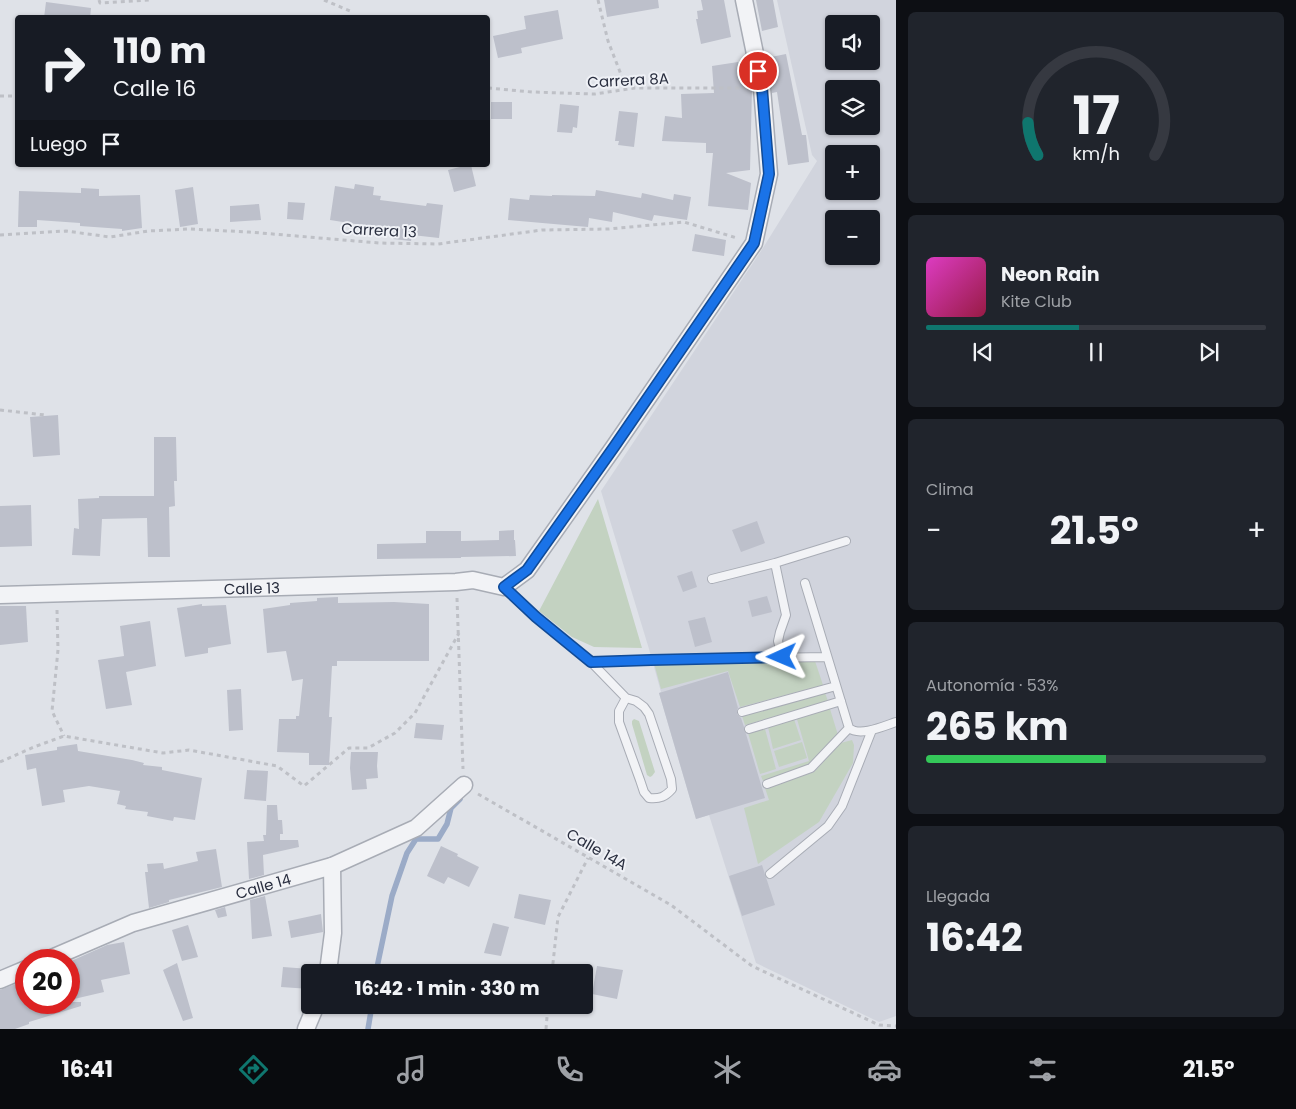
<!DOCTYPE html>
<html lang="es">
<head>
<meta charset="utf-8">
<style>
	:root { --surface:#171b24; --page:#20242c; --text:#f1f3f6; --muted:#9ea1a6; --line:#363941; --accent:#0f766e }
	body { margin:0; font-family:Poppins,sans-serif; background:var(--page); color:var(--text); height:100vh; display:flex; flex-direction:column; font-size:19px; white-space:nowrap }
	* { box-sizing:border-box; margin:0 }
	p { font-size:16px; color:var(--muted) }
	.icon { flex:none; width:28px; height:28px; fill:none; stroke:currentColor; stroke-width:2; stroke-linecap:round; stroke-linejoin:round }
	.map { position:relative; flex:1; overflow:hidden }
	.side { display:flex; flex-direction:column; gap:12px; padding:12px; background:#0d0f14; width:400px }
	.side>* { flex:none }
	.banner { position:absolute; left:15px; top:15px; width:475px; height:152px; border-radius:5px; box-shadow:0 1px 4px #0004; background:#171b24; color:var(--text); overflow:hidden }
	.controls { position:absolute; left:825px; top:15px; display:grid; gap:10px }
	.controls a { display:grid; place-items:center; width:55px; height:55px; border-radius:5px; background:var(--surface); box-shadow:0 1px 4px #0004; font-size:25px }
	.speed { position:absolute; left:15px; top:949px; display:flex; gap:10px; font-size:25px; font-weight:700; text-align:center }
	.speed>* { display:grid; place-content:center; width:65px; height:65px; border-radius:50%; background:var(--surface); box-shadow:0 1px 4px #0004; line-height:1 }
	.speed .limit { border:8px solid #d22; background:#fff; color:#111 }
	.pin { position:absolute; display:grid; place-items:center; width:42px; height:42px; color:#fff; margin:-21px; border:2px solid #fff; border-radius:50%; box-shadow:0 1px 5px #0007 }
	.me { position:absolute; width:55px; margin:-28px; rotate:269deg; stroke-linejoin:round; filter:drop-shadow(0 0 4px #0008) }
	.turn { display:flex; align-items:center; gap:18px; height:105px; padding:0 15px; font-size:22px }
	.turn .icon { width:65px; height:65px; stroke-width:2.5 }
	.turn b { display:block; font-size:35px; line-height:42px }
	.then { display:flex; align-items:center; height:48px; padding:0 15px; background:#0003; gap:10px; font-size:19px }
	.big { font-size:38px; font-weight:700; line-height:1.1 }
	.side .card { flex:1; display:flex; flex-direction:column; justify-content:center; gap:8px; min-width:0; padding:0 18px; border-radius:8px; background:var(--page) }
	.side .dial { align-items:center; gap:0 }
	.dial svg { height:130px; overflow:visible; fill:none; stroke:var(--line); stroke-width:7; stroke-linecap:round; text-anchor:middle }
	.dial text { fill:var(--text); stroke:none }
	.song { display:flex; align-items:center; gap:15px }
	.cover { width:60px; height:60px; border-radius:8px; background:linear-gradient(135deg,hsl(310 70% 55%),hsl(340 70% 35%)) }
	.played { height:5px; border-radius:2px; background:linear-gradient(90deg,var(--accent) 45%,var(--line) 45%) }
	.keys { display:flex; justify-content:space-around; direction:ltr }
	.heat { display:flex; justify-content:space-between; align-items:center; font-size:28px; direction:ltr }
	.charge { height:8px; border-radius:4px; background:linear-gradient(90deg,#34c759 53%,var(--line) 0) }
	.trip { position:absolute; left:301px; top:964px; width:292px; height:50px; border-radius:5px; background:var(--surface); box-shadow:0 1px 4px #0004; font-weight:700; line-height:50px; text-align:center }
	.tabs { display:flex; height:80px; justify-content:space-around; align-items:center; background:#090b0e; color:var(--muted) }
	.tabs .icon { width:35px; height:35px }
	.tabs .on { color:var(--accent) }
	.tabs b { font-size:22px; color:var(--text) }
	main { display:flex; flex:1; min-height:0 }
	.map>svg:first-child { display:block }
	.built { fill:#d1d4dd; fill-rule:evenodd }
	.green { fill:#c3d2c1 }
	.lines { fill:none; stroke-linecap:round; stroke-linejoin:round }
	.stream { stroke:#9babc7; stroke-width:5.5 }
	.building { fill:#bdc0cb }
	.service-casing { stroke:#a8acb5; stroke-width:10 }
	.minor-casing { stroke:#a8acb5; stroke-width:19 }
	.path { stroke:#bec0c6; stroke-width:3; stroke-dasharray:4 4; stroke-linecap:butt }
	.service { stroke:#f2f3f6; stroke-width:8 }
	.minor { stroke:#f2f3f6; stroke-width:16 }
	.route-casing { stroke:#114b97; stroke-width:12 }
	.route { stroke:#1a73e8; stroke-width:9 }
	.labels { text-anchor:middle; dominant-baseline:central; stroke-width:4; stroke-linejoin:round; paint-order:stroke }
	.street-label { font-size:15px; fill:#292e3f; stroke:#eff1f6 }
</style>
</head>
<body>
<main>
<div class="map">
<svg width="896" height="1029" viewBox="0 0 896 1029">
	<rect width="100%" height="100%" fill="#dfe2e8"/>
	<path class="built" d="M777 0H896V1016L879 1022 756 963 709 815 696 819 659 693 661 692 649 649 601 491 761 251 817 161 812 155ZM834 24H871V61H834ZM834 89H871V126H834ZM834 154H871V191H834ZM834 219H871V256H834Z"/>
	<path class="green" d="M598 499 642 648 594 647 572 637 539 611Z
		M815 661 823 685 740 707 728 671 661 689 654 663Z
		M825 693 828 701 745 725 742 716Z
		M830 709 838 735 810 765 763 781 761 776 809 761 797 719Z
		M634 719 639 721 655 772 652 776 650 777 647 775 632 724V721Z
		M794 719 801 740 773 749 768 727Z
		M765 729 776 769 760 774 748 733Z
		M852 740 854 745 853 763 819 822 758 864 744 808 769 800 765 788 814 772 841 743Z
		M802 742 807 758 779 767 774 751Z"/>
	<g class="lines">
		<path class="stream" d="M376 972 392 896 407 853 416 839H438L447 824 451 808 460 799
			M368 1029 372 1005"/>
	</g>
	<path class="building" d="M604 0H658L659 8 607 17Z
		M701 0H724L731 37 701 44 696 19H698L697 11 703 10Z
		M756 0H773L778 27 762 31Z
		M46 2 91 8 90 18H44Z
		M558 10 563 39 521 48 522 53 498 58 493 36 526 29 524 16Z
		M786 54 802 135H806L809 162 788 165 777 92 772 93 767 63H772L771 57Z
		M738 62 739 64H747L752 89 750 170 726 173 751 183 748 210 708 206 713 153H706V143L662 141 665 116 682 118 681 94 714 93 712 66Z
		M491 102H512V119H491Z
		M560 104 579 106 577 128 573 127 572 133 557 132Z
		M619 111 638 113 634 147 618 145 619 141H615Z
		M468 165H471L476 186 454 192 448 170Z
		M355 184 374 187 373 195 381 196 380 200 426 206 427 203 443 205 439 238 412 235 411 241 393 239 394 230 330 220 335 186 354 189Z
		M193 187 198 224 180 227 175 190Z
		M81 188 99 189V196L140 195 142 228 122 231V229L80 226V223L37 220V227H18L19 191 81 193Z
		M596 190 641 198 642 193 673 200 674 194 691 197 687 220 654 215 652 221 613 212 612 222 589 218 588 227 508 220 510 198 529 200 530 195 552 196V195L595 196Z
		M288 202 305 203 303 220 287 219Z
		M259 204 261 220 230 222V206Z
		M695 234 726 240 724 256 692 251Z
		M58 415 60 455 33 457 30 417Z
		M154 437H176L177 481H174L175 506 169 507 170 557H148L147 518 102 519 100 556 72 555 74 528 79 529 78 499 99 498V496H154Z
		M31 505 32 546 0 547V506Z
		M757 521 765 543 741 552 732 530Z
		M514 530V540H515L516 556 461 557V558L377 559V544L426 543V531H461V541L499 540V531Z
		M692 571 697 587 683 592 677 576Z
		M767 596 772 612 752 617 748 601Z
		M338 597V603L394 602 429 604V661H337V666H332L329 717H332L329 765H309V753L277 752 279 719H296V716H299L303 679 292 681 286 651 267 653 263 609 290 605V603L317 601V598Z
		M202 604V606L226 605 231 644 208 648V653L185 657 177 608Z
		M0 606H26L28 642 0 645Z
		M705 617 712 642 695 647 688 621Z
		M150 621 156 666 126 672 132 705 106 709 98 660 124 656 120 626Z
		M728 672 738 708 737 710V714L741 718 744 727V730L746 734 765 798 696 819 659 693Z
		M241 689 243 730 229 731 227 690Z
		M416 723 444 725 442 740 414 738Z
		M77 744 78 751 132 760 144 763 143 765 162 767V770L202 778 195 820 174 817 173 821 147 816 148 812 125 809 126 806 117 804 120 791 89 786 63 790 65 802 42 806 36 768 27 770 25 755 57 750V747Z
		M351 752H378L377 766 378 778 366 779 367 789 352 790 350 768Z
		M247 770 268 771 266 801 244 799Z
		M267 805H277L278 820H282L283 834H280V840H298L299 847 263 855 264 875 249 879 247 842 264 841 263 835H266Z
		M441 846 458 854 457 856 479 867 469 887 448 877 444 884 427 876Z
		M216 849 222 887 169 900V902L149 908 145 872H148L147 864 163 863 164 869 198 861 196 852Z
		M762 865 775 905 742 916 729 876Z
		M519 894 551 900 545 925 514 918Z
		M265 896 272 936 252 939 250 900Z
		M225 907 227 916 218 918 215 910Z
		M321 914 323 932 291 938 288 921Z
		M493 923 509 927 501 956 484 953Z
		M188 925 198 957 182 961 172 930Z
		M124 942 130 974 101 980 104 992 74 999 69 978V962L107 945Z
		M177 963 193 1018 183 1021 163 970Z
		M597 966 623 970 617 999 592 994Z
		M283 967 310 969V989L281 987Z
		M26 980V1002H81V1006L29 1022V1024L15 1029H0V990Z"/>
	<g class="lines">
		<g class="service-casing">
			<path id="service" d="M775 563 846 541
				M712 579 775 563 786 615 780 632 778 641 782 657
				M805 583 849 728C860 737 884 726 896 722
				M504 587 536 617 591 662 626 698 636 701 644 707 649 714 671 779 672 789C665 797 660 799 649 798L644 792 640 780 619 722V711L626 698
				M591 662 651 660 827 657
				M742 712 836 686
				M749 729 841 701
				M767 784 811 768 849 728
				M770 874 828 826 842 806 872 730"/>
		</g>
		<g class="minor-casing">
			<g id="minor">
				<path id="s1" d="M0 595 456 582 473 580 504 587 527 570 614 447 754 243 769 174 762 88 744 0"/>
				<path id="s2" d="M47 960 133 923 332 866 416 828 464 785"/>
				<path d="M328 972 333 933 332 866"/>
				<path d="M0 980 26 969"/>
				<path d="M306 1029 316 1005"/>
			</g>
		</g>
		<path class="path" d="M99 0 100 3 150 0
			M324 0 350 11
			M598 0 608 41 627 90
			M488 88 532 92 595 94 635 88H746
			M0 96H18
			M0 235 66 231 110 237 148 231 189 229 249 232 379 243 438 244 542 230 609 229 684 222 737 238
			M0 410 45 415
			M457 598 463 769
			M57 610 58 650 52 711 64 736
			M0 762 34 747 64 736 163 753 189 750 277 766 304 786 349 748H368L395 733 415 713 459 633
			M478 794 671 905 752 966 879 1025 896 1026
			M552 972 558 917 588 858
			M546 1029 548 1005"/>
		<use href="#service" class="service"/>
		<use href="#minor" class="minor"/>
	</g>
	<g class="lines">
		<g class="route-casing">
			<path id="route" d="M758 71 762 88 769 174 754 243 614 447 527 570 504 587 536 617 591 662 651 660 782 657"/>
		</g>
		<use href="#route" class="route"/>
	</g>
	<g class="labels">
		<g class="street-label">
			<text transform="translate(628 80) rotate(-3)">Carrera 8A</text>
			<text transform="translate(379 230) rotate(3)">Carrera 13</text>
			<text stroke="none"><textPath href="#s1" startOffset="252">Calle 13</textPath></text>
			<text transform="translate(597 849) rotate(30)">Calle 14A</text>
			<text stroke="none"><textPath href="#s2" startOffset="229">Calle 14</textPath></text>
		</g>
	</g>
</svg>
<div class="controls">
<a><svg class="icon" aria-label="sound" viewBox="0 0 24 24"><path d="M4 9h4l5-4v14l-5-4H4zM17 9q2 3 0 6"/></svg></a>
<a><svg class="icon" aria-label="layers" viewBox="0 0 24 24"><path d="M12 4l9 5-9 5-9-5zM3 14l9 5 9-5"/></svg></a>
<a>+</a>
<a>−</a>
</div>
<div class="speed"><div class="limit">20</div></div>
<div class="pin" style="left:758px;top:71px;background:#d93025"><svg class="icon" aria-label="arrive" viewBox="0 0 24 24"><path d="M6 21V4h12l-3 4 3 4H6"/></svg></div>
<svg class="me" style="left:782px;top:657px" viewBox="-20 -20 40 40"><path d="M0-17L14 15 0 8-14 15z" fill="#1a73e8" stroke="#fff" stroke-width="4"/></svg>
<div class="trip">16:42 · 1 min · 330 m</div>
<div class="banner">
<div class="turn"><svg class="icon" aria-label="right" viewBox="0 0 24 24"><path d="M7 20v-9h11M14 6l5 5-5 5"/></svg><div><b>110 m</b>Calle 16</div></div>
<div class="then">Luego<svg class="icon" aria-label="arrive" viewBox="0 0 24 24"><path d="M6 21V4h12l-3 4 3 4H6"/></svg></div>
</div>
</div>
<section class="side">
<div class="card dial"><svg viewBox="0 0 100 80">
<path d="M14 69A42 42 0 1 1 86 69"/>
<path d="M14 69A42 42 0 0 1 8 49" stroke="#0f766e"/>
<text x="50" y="56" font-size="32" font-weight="700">17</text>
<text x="50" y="72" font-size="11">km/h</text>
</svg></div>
<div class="card">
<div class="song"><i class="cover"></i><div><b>Neon Rain</b><p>Kite Club</p></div></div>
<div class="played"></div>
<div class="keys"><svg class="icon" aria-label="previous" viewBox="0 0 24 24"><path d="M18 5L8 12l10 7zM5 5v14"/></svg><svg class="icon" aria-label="pause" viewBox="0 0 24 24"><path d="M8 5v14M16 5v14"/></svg><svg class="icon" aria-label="next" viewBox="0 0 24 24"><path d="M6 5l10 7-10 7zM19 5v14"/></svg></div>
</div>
<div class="card"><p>Clima</p>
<div class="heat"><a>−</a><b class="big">21.5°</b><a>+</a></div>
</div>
<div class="card"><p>Autonomía · 53%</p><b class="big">265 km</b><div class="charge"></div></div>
<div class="card"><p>Llegada</p><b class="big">16:42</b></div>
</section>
</main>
<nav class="tabs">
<b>16:41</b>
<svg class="icon on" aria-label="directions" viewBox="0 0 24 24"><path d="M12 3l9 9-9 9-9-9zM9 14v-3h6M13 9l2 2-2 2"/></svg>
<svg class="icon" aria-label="music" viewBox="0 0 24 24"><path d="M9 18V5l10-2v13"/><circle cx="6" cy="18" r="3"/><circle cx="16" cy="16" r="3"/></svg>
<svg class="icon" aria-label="phone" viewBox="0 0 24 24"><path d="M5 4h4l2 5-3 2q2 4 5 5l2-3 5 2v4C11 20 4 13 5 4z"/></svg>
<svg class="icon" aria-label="climate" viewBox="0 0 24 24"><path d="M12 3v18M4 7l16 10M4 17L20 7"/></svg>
<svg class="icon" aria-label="car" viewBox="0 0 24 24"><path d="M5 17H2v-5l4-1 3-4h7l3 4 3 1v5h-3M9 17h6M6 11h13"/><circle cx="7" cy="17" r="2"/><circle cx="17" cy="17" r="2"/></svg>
<svg class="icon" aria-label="filters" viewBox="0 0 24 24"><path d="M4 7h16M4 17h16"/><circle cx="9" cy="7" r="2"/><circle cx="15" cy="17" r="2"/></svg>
<b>21.5°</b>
</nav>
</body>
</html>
